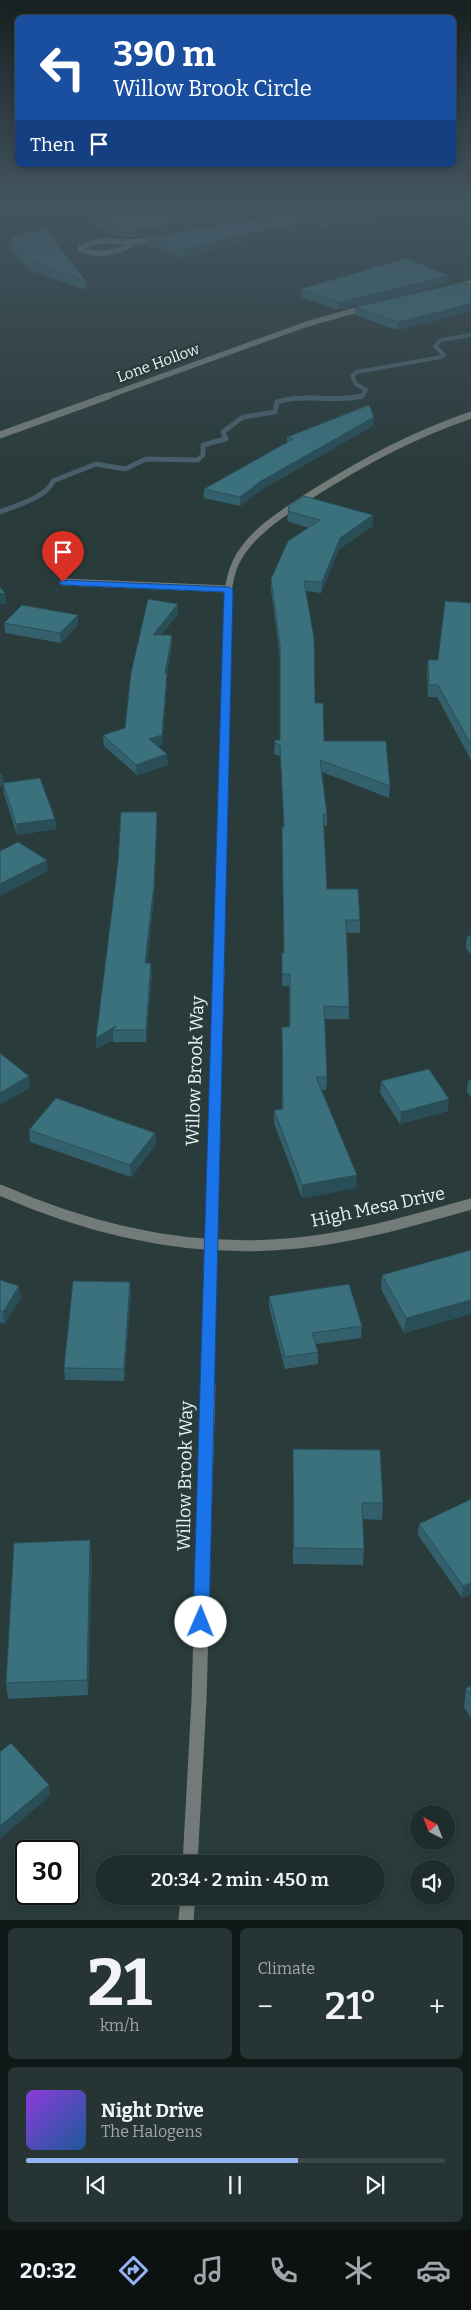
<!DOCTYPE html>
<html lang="en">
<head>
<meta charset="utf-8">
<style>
	:root { --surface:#1f2c2c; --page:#273434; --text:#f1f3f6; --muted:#a1a7a9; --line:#3c4848; --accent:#95b2f1 }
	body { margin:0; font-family:Bitter,serif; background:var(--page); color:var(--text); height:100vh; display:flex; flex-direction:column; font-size:19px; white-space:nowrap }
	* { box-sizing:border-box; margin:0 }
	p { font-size:16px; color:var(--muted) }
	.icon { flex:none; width:28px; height:28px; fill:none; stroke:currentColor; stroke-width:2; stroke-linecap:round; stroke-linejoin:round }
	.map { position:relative; height:1920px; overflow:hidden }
	.sheet { display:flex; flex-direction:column; gap:8px; padding:8px; background:#111818; flex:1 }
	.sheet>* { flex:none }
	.banner { position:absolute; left:15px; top:15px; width:441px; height:152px; border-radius:8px; box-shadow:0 2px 8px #0003,0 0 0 1px var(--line); background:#1a4fa0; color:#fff; overflow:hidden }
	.needle { width:32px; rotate:318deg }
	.controls { position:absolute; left:410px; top:1805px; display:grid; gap:10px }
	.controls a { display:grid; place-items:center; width:45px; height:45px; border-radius:50%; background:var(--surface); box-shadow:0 2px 8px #0003,0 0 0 1px var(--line); font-size:25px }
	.speed { position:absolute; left:15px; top:1840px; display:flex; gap:10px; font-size:25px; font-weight:700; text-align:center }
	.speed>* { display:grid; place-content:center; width:65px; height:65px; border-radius:50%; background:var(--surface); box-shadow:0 2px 8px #0003,0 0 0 1px var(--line); line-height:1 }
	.speed .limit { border:2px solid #111; border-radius:8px; background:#fff; color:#111 }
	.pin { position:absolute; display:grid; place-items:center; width:42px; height:42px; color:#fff; margin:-51px -21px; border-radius:50% 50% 50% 0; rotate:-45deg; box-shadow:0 0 5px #0007 }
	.pin .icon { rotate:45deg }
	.me { position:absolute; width:55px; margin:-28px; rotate:1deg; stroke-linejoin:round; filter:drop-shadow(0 0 4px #0008) }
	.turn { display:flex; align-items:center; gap:18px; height:105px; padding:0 15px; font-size:22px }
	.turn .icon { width:65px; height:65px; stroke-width:2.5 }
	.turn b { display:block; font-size:35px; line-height:42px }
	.then { display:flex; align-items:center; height:48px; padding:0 15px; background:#0003; gap:10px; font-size:19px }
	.big { font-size:38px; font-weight:600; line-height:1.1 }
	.sheet .card { flex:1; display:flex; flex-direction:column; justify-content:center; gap:8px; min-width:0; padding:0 18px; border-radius:8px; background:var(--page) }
	.sheet .dial { align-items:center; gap:0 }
	.dial b { font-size:65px; line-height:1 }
	.song { display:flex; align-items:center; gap:15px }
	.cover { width:60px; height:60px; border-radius:8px; background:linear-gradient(135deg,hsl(270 70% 55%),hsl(210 70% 35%)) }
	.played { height:5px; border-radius:2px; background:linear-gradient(90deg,var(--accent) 65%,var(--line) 65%) }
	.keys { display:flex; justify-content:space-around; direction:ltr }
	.heat { display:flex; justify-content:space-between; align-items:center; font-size:28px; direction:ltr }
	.sheet .tiles { flex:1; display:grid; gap:8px; grid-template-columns:1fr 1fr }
	.card:last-child { grid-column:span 2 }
	.trip { position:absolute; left:95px; top:1855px; width:290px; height:50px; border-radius:25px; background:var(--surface); box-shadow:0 2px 8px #0003,0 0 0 1px var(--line); font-weight:600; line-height:50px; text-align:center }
	.dock { display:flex; height:80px; justify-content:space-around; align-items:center; background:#0c1212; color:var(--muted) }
	.dock .icon { width:35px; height:35px }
	.dock .selected { color:var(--accent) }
	.dock b { font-size:22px; color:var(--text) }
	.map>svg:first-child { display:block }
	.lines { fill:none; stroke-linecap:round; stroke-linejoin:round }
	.stream-far1 { stroke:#465f6a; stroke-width:4 }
	.stream { stroke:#465f6a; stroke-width:5 }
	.street-far4 { stroke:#737b79; stroke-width:5.5 }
	.street-far3 { stroke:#737b79; stroke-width:7 }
	.street-far2 { stroke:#737b79; stroke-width:9 }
	.street-far1 { stroke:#737b79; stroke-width:11 }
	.street { stroke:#737b79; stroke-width:15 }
	.wall { fill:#33606c }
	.shaded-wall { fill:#294e58 }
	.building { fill:#3b707d; stroke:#294e58 }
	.route { fill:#1a73e8; stroke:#114b97 }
	.labels { text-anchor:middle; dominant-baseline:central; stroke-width:5; stroke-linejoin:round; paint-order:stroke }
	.far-street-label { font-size:15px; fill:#e8f3f3; stroke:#293b3a }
	.street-label { font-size:18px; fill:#e8f3f3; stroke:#293b3a }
</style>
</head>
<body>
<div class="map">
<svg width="471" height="1920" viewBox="0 0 471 1920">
	<rect width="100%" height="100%" fill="#293b3a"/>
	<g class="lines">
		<path class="stream-far1" d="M357 397 362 396 366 390 356 384 352 376 357 372 441 357 444 355 435 346 441 340 471 335"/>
		<path class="stream" d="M0 512C16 505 46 498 53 481L96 464 125 469 146 459 198 460 203 455V445L226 439 223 432 243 417 275 412 277 402C305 393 334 403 362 396"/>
		<path class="street-far4" d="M100 241 137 242C118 252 102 257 81 250V247Z
			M137 242 158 238
			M454 287 471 283
			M105 397 307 324 367 307"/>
		<path class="street-far3" d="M0 435 108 396
			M63 582 229 589
			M227 648C228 620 224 587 236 562 250 533 283 513 309 496 361 463 412 435 471 415"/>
		<path class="street-far2" d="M219 971 227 647"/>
		<path class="street-far1" d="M0 1190C93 1231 195 1254 298 1243 357 1237 414 1220 471 1204
			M207 1386 219 970"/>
		<path class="street" d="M190 1864 199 1700 208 1385
			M186 1920 188 1896"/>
	</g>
	<path class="wall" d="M126 202H159L164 210 205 202H330L137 237H123L91 226 90 219 129 209Z
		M344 202H426L425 207 326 229 319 227 253 239 183 258 146 245V238Z
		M11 237 86 281 87 290 28 270 11 247Z
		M449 276V283L338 310 301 297V289Z
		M471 285V311L427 323 397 330 355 315V307Z
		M374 425 261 490 240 506 204 498V489L287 442V437Z
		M288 511 373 526 339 549 321 593 306 591 315 703 324 741 390 786 389 798 322 772 327 814V826H324L327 889 360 920V933H347L349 1007V1019H325L327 1077 326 1090H322L356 1188 302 1198 274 1123V1110L282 1109V1027H289V986H282V953H284L282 839V827H284L280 756 274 754 275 743 280 740V656L271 590V579L309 528 287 521Z
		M471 603V760L437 697H428L427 672 428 660H438Z
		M178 604V614L161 635 172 645 167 673V683L162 745 158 746 168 765 137 775 104 746 103 735 125 728 131 673Z
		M4 623 78 625 61 643 5 633Z
		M0 773 4 783 55 819 56 829 17 835 4 794 3 786 0 787Z
		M157 823 154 896 147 963 152 974 146 1042H113V1040L96 1049Z
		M467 936H471V955L466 948Z
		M471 1080V1097L467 1092 468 1081Z
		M381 1081 448 1111 400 1124 380 1093Z
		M29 1130 155 1133 156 1144 131 1177 30 1142Z
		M471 1250V1314L404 1333 381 1289 382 1275Z
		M0 1280 21 1298 4 1324 0 1322Z
		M131 1294 124 1381 65 1380 64 1368Z
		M269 1296 362 1326 361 1338 316 1344 318 1352V1364L285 1369 269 1307Z
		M293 1449 383 1503 382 1520 363 1519 364 1549 363 1565 293 1564Z
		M471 1499V1594L462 1598 418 1535 419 1524Z
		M92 1556 88 1695 8 1699 6 1683Z
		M471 1686V1718L464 1707 466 1688Z"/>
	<path class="shaded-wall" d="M292 202H330L137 237 136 230Z
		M418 202H426L425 207 326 229V222Z
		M320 220 319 227 253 239 183 258V250L253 232Z
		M449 276V283L338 310 339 302Z
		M471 303V311L427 323 397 330V322Z
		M374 417V425L261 490 240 506V497L261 481Z
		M373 515V526L339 549 321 593 322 582 340 538Z
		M5 593 6 603 0 604V594Z
		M178 604V614L153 645V635Z
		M78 615V625L61 643 60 633Z
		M172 635V645L165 683V673Z
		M167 673V683L162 745 150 749 149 739Z
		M167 754 168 765 137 775 136 765Z
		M3 775 4 785 3 783V786L0 787V776Z
		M157 812V823L154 896 146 974 145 963Z
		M55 819 56 829 17 835 16 824Z
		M47 860 48 871 0 896V884Z
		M151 963 152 974 146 1042V1030Z
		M116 1026 113 1030V1040L96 1049V1038Z
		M29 1076 30 1088 0 1105V1093Z
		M449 1099 448 1111 400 1124 401 1112Z
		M155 1133 156 1144 131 1177 130 1165Z
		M357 1175 356 1188 302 1198V1185Z
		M130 1282 131 1294 124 1381V1369Z
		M19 1286 21 1298 4 1324 3 1312Z
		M471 1300V1314L404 1333 406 1318Z
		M90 1540 92 1556 88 1695 87 1680Z
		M471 1583V1594L462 1598 463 1586Z
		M49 1785 50 1796 0 1839V1826Z"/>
	<path class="building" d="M129 202H159L164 210 205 202H292L136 230H123L90 219 132 208Z
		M344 202H418L326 222 320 220 253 232 183 250 146 238Z
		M45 228 86 281 28 260 11 237Z
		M406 258 449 276 339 302 301 289Z
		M464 282 471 285V303L427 315 397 322 355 307Z
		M369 405 374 417 261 481 240 497 204 489 293 439 287 437Z
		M304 496 373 515 340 538 322 582 304 581 314 638 315 703H323L324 741H386L390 786 320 760 327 814H323L327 889H358L360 920H346L349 1007 324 1006 327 1077H316L357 1175 302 1185 274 1110 283 1109 282 1027H290V974H282V953H284L282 827H284L280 745 275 743V740H280V645L271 579 288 541 320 520 288 511 289 506Z
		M0 587 5 593 0 594Z
		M148 599 178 604 153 635H172L165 673H167L162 735 149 739 167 754 136 765 103 735 125 728 131 673Z
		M445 601 471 603V745L438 685H429L428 660H438Z
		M22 605 78 615 60 633 4 623Z
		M40 778 55 819 16 824 3 783Z
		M121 812H157L154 885 145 963H151L146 1030H113L116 1026 96 1038 118 862Z
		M18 842 47 860 0 884V851Z
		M467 936H471V942Z
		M0 1053 29 1076 0 1093Z
		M429 1069 449 1099 401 1112 381 1081Z
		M56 1098 155 1133 130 1165 29 1130Z
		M471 1250V1300L406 1318 382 1275Z
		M0 1280 19 1286 3 1312 0 1311Z
		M73 1281 130 1282 124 1369 64 1368Z
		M349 1284 362 1326 312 1333 318 1352 285 1357 269 1296Z
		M293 1449 380 1450 383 1503H362L364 1549 294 1548Z
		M471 1499V1583L463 1586 419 1524Z
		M90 1540 87 1680 6 1683 14 1543Z
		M471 1686V1695L466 1688Z
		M11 1743 49 1785 0 1826V1752Z"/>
	<linearGradient id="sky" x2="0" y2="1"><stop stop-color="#172020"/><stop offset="0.43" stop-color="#435560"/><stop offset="1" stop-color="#435560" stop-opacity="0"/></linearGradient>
	<rect width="471" height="470" fill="url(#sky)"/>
	<path class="route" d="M60 580 229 587 233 590 209 1622 207 1627 201 1629 195 1627 193 1622 224 592 63 585 60 584Z"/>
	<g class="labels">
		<g class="far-street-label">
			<text transform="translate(158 363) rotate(-20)">Lone Hollow</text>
		</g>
		<g class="street-label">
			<text transform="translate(195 1071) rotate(-88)">Willow Brook Way</text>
			<text transform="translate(378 1207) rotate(-12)">High Mesa Drive</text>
			<text transform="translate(185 1476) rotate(-89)">Willow Brook Way</text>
		</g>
	</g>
</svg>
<div class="controls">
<a><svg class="needle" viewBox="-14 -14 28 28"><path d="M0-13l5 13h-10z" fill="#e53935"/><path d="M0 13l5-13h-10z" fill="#a1a7a9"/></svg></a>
<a><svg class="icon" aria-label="sound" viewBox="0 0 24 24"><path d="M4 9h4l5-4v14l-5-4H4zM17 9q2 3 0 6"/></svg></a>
</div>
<div class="speed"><div class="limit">30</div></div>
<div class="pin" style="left:63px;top:582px;background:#d93025"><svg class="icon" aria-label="arrive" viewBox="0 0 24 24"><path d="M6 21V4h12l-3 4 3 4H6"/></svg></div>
<svg class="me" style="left:201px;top:1622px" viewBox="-20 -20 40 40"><circle r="19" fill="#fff"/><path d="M0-13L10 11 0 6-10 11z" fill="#1a73e8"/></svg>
<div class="trip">20:34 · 2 min · 450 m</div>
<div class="banner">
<div class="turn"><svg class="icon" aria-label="left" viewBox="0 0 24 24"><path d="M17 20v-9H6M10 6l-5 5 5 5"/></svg><div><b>390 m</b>Willow Brook Circle</div></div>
<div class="then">Then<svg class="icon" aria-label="arrive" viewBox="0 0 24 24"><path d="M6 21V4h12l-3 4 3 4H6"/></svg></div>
</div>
</div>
<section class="sheet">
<div class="tiles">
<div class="card dial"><b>21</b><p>km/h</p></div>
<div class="card"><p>Climate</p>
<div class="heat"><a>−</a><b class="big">21°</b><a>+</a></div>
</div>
<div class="card">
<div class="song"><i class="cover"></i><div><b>Night Drive</b><p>The Halogens</p></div></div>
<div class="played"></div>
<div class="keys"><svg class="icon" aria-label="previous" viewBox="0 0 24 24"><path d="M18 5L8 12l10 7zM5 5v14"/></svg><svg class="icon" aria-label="pause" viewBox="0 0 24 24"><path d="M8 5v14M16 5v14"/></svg><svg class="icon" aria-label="next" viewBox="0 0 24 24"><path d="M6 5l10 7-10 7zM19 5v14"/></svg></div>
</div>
</div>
</section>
<nav class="dock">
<b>20:32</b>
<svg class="icon selected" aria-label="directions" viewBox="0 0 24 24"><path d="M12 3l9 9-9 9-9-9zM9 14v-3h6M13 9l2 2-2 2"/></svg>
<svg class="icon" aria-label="music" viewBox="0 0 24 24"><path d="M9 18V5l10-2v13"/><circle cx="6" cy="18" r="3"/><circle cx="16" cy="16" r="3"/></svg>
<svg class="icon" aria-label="phone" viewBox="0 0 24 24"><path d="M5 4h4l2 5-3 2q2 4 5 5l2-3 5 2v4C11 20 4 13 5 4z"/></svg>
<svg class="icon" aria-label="climate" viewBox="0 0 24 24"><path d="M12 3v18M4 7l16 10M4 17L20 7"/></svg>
<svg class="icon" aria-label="car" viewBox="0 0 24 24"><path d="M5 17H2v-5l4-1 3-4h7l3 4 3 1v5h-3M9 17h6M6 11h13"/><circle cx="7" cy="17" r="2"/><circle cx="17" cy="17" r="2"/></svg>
</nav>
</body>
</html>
